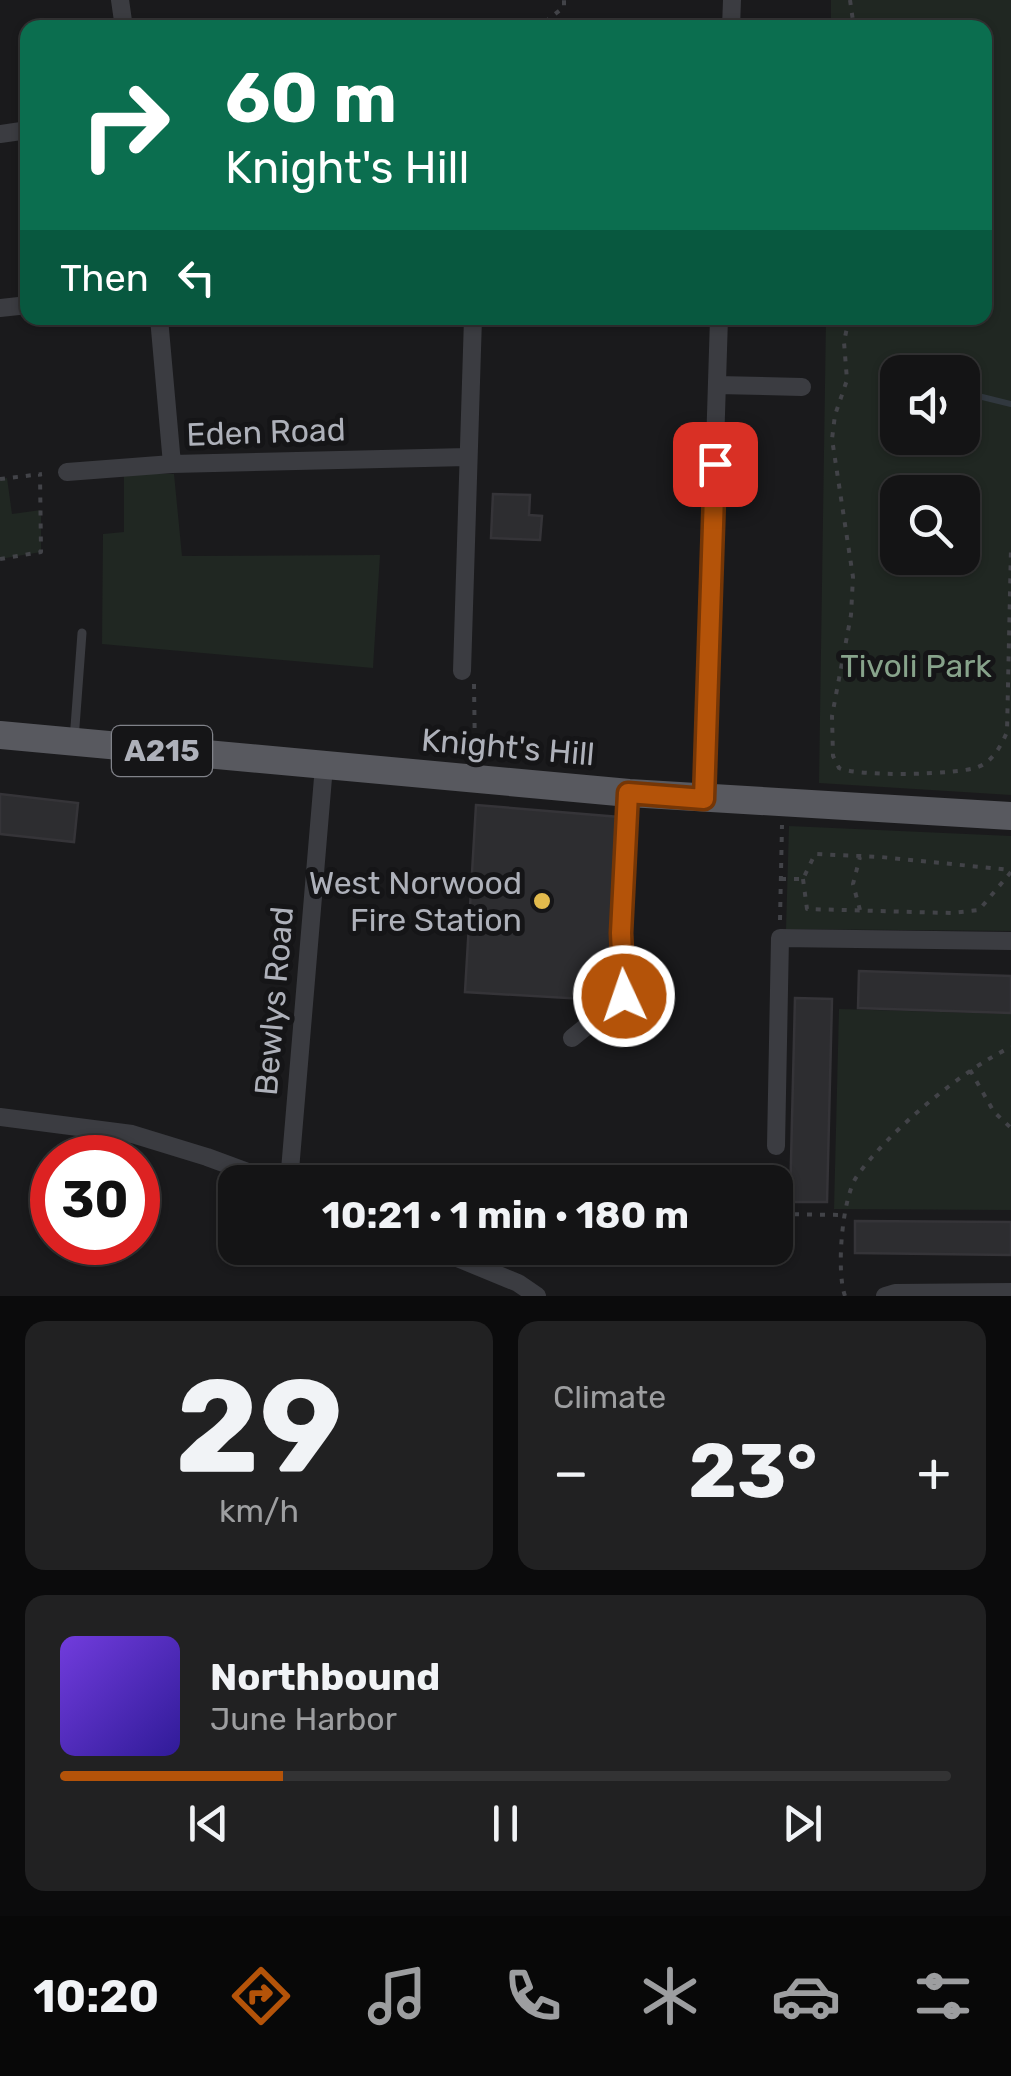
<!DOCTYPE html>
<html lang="en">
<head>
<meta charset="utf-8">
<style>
	:root { --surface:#141415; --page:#212122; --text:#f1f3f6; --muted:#9d9ea0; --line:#333334; --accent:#b45309 }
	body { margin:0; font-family:Rubik,sans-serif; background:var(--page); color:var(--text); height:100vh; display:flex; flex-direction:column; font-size:38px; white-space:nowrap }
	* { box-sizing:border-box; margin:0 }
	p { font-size:32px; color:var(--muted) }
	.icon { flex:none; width:55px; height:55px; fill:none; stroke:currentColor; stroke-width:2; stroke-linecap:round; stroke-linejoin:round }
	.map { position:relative; height:1296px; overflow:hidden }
	.drawer { display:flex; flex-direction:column; gap:25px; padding:25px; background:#0b0b0c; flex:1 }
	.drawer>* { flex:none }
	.guide { position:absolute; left:20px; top:20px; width:972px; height:305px; border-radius:20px; box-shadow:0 2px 8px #0004,0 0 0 2px var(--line); background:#0b6e4f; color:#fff; overflow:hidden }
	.fabs { position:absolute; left:880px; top:355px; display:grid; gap:20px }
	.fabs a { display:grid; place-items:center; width:100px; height:100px; border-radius:20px; background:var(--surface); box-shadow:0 2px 8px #0004,0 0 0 2px var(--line); font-size:50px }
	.speed { position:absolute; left:30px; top:1135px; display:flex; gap:20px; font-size:50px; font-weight:700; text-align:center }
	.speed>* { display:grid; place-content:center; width:130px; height:130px; border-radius:50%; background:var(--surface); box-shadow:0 2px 8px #0004,0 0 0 2px var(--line); line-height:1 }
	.speed .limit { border:15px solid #d22; background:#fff; color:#111 }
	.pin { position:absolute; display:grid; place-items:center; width:85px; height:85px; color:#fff; margin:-42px; border-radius:20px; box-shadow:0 5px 15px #0006 }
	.me { position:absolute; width:110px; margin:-55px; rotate:357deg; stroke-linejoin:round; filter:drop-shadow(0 0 8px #0008) }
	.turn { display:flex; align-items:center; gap:35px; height:210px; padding:0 40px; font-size:45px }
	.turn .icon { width:130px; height:130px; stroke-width:2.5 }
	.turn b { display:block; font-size:70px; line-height:85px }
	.then { display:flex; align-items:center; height:95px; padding:0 40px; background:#0003; gap:20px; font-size:38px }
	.big { font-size:75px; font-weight:700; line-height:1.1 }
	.drawer .widget { flex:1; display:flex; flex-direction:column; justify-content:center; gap:15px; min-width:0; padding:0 35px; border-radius:20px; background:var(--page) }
	.drawer .dial { align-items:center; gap:0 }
	.dial b { font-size:130px; line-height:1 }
	.song { display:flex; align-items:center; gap:30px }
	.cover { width:120px; height:120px; border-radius:15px; background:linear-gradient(135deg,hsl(260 70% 55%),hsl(250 70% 35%)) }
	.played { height:10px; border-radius:5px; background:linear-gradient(90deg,var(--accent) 25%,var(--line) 25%) }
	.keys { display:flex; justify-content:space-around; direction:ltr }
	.heat { display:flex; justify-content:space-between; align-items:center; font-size:55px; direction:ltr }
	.drawer .tiles { flex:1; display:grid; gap:25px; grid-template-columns:1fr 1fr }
	.widget:last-child { grid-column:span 2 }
	.trip { position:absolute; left:218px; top:1165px; width:575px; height:100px; border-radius:20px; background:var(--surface); box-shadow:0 2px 8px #0004,0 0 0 2px var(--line); font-weight:700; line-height:100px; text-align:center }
	.tab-bar { display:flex; height:160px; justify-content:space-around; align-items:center; background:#080808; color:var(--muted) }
	.tab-bar .icon { width:70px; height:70px }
	.tab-bar .selected { color:var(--accent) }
	.tab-bar b { font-size:45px; color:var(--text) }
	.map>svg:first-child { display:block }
	.green { fill:#202722; fill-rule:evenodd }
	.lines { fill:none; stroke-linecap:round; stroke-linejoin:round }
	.stream { stroke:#31383f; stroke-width:6 }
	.building { fill:#2d2d30; stroke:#353438; stroke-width:2.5 }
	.path { stroke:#424348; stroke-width:4; stroke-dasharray:5 8; stroke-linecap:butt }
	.lane { stroke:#3b3c41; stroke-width:9 }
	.street { stroke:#3b3c41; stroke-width:18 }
	.primary { stroke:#58595f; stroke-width:28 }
	.route-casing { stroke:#753606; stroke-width:25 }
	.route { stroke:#b45309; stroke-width:18 }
	.poi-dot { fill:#e2ba4d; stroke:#151517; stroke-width:4 }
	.labels { text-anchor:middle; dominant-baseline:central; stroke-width:10; stroke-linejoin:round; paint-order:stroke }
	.shield { fill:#151517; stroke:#808289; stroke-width:2.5 }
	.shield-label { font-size:30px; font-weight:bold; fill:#aeb1ba }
	.street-label { font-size:32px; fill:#aeb1ba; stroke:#151517 }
	.park-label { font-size:32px; fill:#87a38b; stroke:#151517 }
	.poi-label { font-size:32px; fill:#aeb1ba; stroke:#151517; text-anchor:end }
</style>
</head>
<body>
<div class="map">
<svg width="1011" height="1296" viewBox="0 0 1011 1296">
	<rect width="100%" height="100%" fill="#1a1a1c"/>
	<path class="green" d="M831 0H1011V795L819 783 826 318H985V28L831 27ZM962 372V438H898V372ZM898 492H962V558H898Z
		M124 474H174L182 556 380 555 373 668 102 644 103 534 124 532Z
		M7 478 12 514 41 510V552L0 559V479Z
		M789 826 1011 836V931L786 929Z
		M839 1009 1011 1014V1210L834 1209Z"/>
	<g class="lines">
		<path class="stream" d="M962 392 1011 404"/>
	</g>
	<path class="building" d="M493 494 530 495 529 515 542 516 540 540 491 538Z
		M0 794 78 803 74 842 0 834Z
		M476 805 619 817 610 986 601 1000 465 992Z
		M859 971 1011 976V1013L858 1008Z
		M795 998 832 999 827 1202H790Z
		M855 1221 1011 1222V1255L855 1253Z"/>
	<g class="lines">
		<path class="path" d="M850 0 854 28
			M545 22 564 7V0
			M498 28V25L545 22V28
			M849 318 844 342 847 380 835 415 832 439 853 577 851 615 832 716 833 756 839 768C858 777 957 775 978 767 993 761 1001 746 1007 732L1011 547
			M0 479 42 474
			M0 559 41 552 40 474
			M474 684 475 755
			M781 879H803L815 854 881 857 1011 870
			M803 879 807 909 951 913 979 910 1011 872
			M860 910 853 884 860 857
			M780 920 782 825
			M970 1070 994 1112 1011 1128
			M777 1166V1214L843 1215
			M845 1296C836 1271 842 1198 857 1176 889 1131 962 1070 1011 1047"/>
		<path class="lane" d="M74 740 82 633"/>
		<path class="street" d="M120 0 124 28
			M731 28 732 0
			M0 134 28 130
			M0 308 28 305
			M159 318 172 464
			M717 385 802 387
			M67 472 172 464 467 457
			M462 671 473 318
			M704 799 719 318
			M572 1038 624 996 621 933 629 793
			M0 1117 132 1134 207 1157 275 1182
			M776 1146 780 938 1011 941
			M289 1182 324 766
			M433 1248 518 1283 537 1296
			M885 1296 895 1293 1011 1292"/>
		<path class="primary" d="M0 735 629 793 1011 816"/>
	</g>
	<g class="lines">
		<g class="route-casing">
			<path id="route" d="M624 996 621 933 628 793 704 799 715 464"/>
		</g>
		<use href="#route" class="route"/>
	</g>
	<circle class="poi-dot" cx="542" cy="901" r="10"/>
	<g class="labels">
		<rect class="shield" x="112" y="726" width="100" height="50" rx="8"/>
		<g class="shield-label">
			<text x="162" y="751">A215</text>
		</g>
		<g class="street-label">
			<text transform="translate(266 432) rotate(-2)">Eden Road</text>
			<text transform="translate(508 747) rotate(5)">Knight's Hill</text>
			<text transform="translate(274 1001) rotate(-85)">Bewlys Road</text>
		</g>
		<g class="park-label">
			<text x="916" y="666">Tivoli Park</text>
		</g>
		<g class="poi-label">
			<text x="522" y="883">West Norwood<tspan x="522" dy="37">Fire Station</tspan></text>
		</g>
	</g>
</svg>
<div class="fabs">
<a><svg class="icon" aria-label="sound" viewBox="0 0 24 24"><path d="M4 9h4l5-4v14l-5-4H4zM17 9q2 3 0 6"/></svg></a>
<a><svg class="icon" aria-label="search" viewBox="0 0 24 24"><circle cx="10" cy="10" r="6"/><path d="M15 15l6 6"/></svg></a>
</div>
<div class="speed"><div class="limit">30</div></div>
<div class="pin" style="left:715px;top:464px;background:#d93025"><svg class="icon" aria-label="arrive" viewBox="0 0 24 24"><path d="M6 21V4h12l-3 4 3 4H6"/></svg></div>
<svg class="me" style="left:624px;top:996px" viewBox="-20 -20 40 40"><circle r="17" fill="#b45309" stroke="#fff" stroke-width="3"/><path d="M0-11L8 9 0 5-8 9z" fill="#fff"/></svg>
<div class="trip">10:21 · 1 min · 180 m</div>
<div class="guide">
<div class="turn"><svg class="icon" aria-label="right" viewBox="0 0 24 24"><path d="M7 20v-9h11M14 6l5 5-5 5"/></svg><div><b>60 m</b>Knight's Hill</div></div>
<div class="then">Then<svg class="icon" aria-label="left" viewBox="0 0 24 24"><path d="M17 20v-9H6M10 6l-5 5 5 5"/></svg></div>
</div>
</div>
<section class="drawer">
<div class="tiles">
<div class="widget dial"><b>29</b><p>km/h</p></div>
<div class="widget"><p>Climate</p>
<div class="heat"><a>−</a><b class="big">23°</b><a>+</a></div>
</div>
<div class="widget">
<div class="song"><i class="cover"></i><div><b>Northbound</b><p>June Harbor</p></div></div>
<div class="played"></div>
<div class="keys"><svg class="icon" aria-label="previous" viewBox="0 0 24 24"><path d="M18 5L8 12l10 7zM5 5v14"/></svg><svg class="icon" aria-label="pause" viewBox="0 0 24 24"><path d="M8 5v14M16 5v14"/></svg><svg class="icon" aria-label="next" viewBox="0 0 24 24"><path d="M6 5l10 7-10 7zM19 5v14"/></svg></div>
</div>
</div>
</section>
<nav class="tab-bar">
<b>10:20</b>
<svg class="icon selected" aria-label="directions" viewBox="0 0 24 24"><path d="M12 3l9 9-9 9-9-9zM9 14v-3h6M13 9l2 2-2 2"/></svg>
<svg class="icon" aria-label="music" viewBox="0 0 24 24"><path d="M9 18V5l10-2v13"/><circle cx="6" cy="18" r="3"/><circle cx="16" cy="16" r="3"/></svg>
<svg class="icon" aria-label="phone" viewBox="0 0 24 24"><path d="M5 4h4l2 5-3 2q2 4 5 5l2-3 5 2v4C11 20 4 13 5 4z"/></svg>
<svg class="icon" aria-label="climate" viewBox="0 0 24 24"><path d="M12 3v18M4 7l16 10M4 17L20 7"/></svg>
<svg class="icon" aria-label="car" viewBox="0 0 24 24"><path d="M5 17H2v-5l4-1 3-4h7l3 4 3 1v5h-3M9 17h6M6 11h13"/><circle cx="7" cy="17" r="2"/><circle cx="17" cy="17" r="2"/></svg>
<svg class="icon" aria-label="filters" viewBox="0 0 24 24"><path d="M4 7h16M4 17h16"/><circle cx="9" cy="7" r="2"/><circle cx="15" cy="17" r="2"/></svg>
</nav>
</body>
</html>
